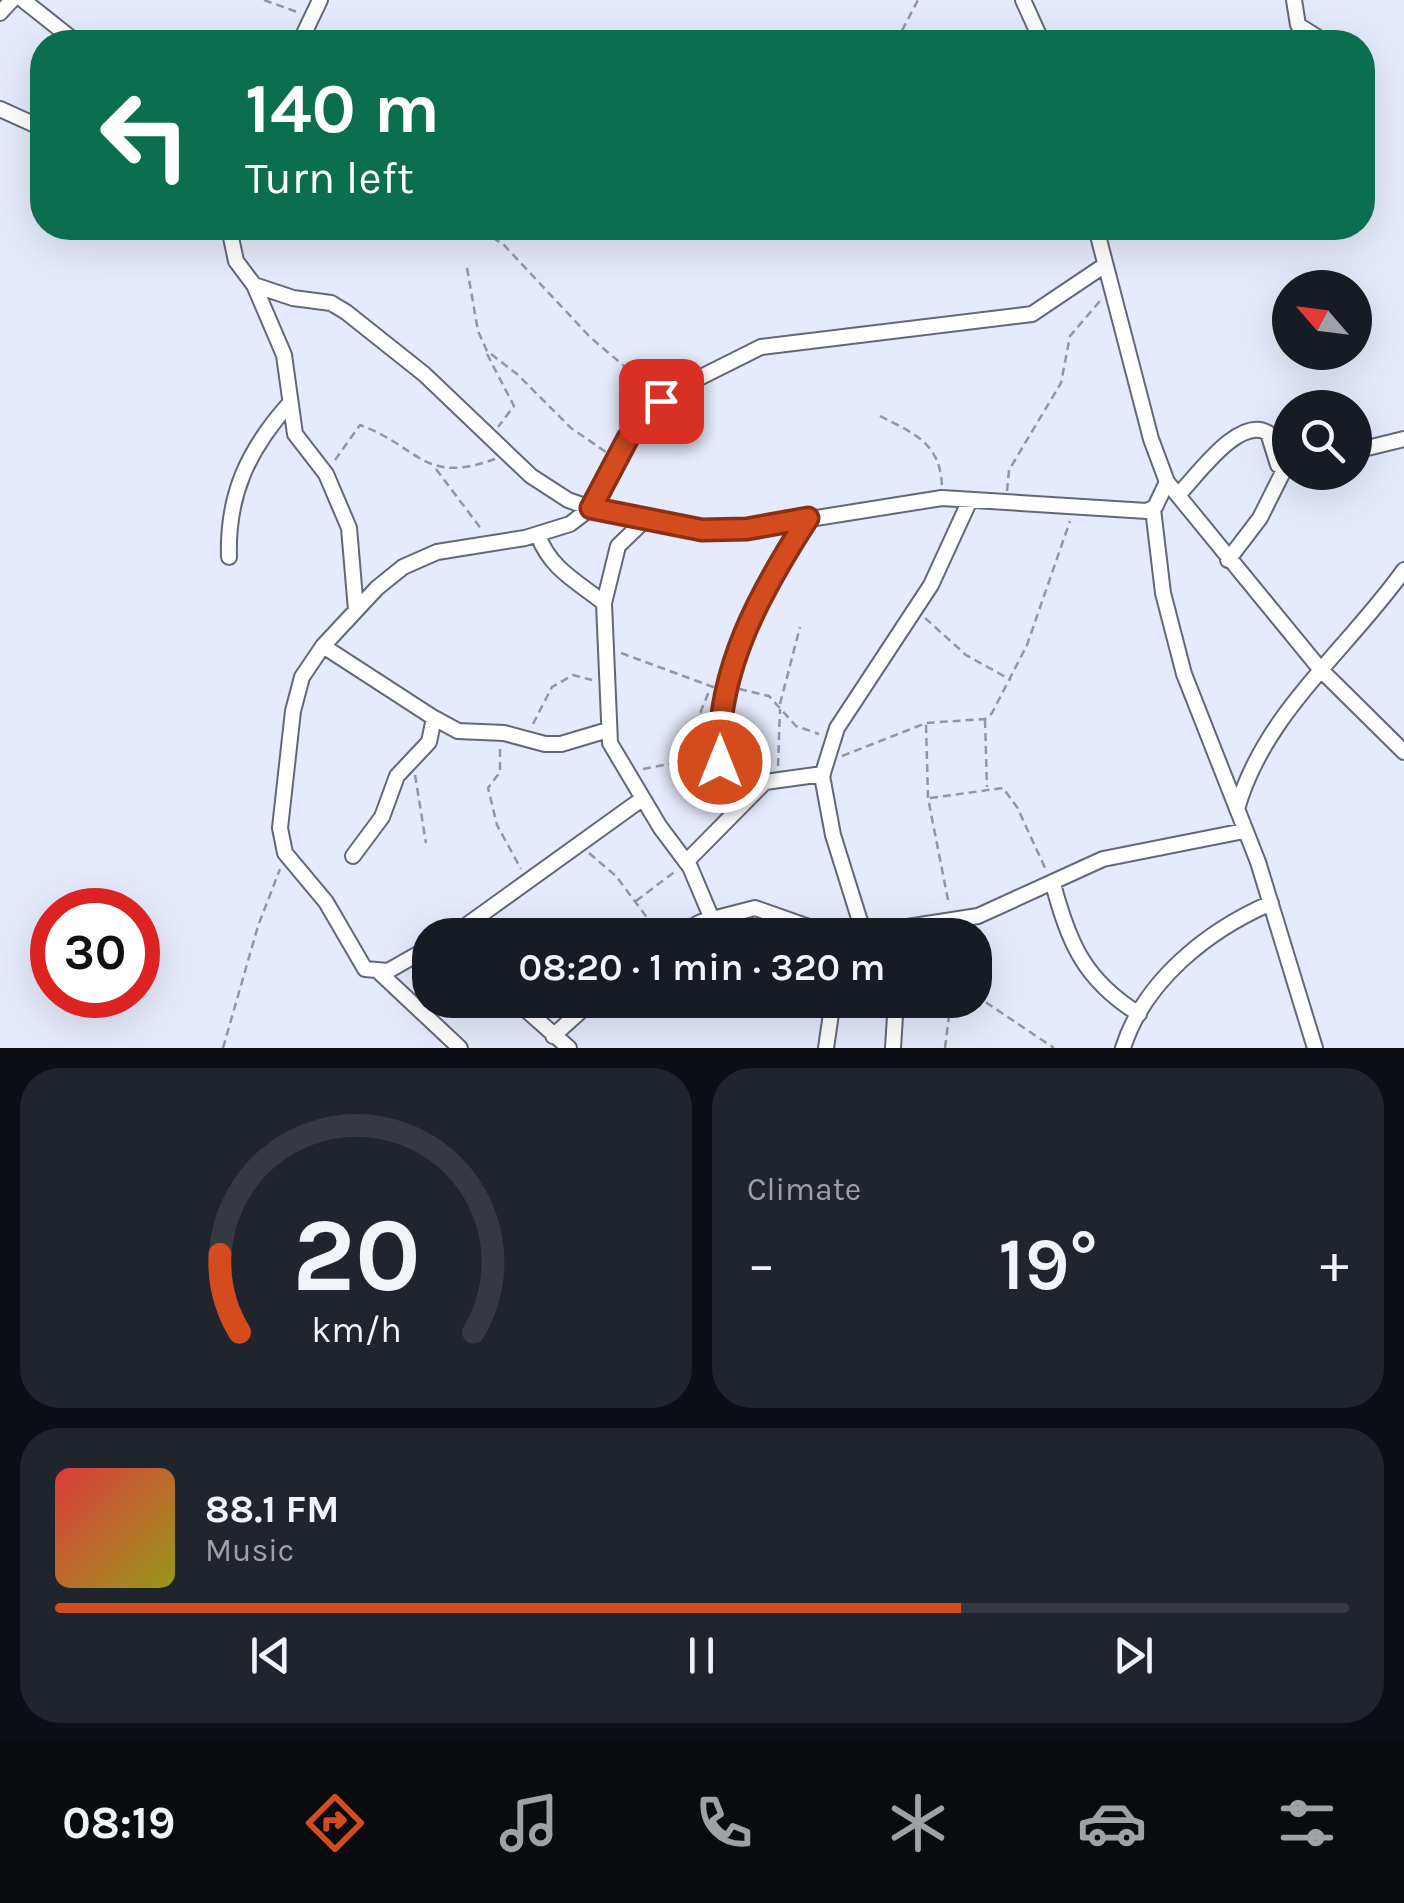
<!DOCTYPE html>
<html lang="en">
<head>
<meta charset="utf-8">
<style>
	:root { --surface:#171b24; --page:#20242c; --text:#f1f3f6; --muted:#9ea1a6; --line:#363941; --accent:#d44c1e }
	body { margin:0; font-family:Karla,sans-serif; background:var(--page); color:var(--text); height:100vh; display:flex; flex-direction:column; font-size:38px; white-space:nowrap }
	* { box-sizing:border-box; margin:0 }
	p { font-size:32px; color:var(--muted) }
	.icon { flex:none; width:55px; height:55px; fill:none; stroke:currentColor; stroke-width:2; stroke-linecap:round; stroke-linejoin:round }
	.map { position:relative; height:1048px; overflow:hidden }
	.panel { display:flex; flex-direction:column; gap:20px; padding:20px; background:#0d0f14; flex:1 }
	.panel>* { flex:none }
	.top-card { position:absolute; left:30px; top:30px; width:1345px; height:210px; border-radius:40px; box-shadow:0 10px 40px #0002; background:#0b6e4f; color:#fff; overflow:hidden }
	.needle { width:65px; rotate:298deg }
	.buttons { position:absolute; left:1272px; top:270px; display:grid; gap:20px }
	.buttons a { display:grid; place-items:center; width:100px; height:100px; border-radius:50%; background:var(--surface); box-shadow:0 10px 40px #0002; font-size:50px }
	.speed { position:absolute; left:30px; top:888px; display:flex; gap:20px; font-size:50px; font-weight:700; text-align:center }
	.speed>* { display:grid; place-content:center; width:130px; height:130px; border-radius:50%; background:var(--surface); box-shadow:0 10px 40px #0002; line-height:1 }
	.speed .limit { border:15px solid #d22; background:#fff; color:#111 }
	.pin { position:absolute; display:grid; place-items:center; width:85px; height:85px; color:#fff; margin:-42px; border-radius:20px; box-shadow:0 5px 15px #0006 }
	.me { position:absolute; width:110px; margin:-55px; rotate:0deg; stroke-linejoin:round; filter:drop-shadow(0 0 8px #0008) }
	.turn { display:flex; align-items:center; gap:35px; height:210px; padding:0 50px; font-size:45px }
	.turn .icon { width:130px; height:130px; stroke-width:2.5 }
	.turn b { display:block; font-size:70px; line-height:85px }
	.big { font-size:75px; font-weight:600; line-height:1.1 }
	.panel .tile { flex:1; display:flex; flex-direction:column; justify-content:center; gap:15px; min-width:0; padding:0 35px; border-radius:40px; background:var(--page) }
	.panel .dial { align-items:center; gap:0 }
	.dial svg { height:260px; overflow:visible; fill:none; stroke:var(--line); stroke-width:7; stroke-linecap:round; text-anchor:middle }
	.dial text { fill:var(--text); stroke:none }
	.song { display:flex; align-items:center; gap:30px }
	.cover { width:120px; height:120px; border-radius:15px; background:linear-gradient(135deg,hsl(0 70% 55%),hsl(60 70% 35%)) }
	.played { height:10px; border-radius:5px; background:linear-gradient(90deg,var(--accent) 70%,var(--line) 70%) }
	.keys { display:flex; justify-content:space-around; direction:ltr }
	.heat { display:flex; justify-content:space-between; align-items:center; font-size:55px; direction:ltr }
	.panel .tiles { flex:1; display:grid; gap:20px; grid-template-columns:1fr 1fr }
	.tile:last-child { grid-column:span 2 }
	.trip { position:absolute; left:412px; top:918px; width:580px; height:100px; border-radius:40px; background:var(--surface); box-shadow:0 10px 40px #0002; font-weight:600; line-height:100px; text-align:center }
	.tabs { display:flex; height:160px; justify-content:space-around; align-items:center; background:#090b0e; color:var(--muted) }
	.tabs .icon { width:70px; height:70px }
	.tabs .on { color:var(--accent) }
	.tabs b { font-size:45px; color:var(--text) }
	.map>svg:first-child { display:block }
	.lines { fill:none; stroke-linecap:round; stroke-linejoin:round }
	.minor-casing { stroke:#636877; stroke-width:18 }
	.path { stroke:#9295a3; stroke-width:2.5; stroke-dasharray:8 5; stroke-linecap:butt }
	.minor { stroke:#fff; stroke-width:14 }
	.route-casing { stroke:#8a3114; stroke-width:25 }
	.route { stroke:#d44c1e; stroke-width:18 }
</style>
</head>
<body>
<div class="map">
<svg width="1404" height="1048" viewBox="0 0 1404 1048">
	<rect width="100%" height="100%" fill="#e5eafc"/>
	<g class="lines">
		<g class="minor-casing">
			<path id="minor" d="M23 0 76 42
				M1023 0 1042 42
				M1294 0 1298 25 1325 42
				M0 13 12 0
				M300 42 320 0
				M0 109 42 128
				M229 228 236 261 254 285 293 298 331 303 346 312 424 374 531 476 568 500 591 508 702 530 747 529 942 498 1147 511 1155 507 1167 482
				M1096 228 1151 439 1167 482 1321 670 1404 752
				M254 285 284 355 295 434 326 474 349 528 356 610
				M1355 451 1404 439
				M1178 495C1197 476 1239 415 1268 433L1278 465 1290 468
				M1153 509 1163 593 1184 674 1258 862 1315 1048
				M538 535C550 569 578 582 604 603L610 743 660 827 690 867 712 919
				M229 557C227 495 248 450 289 404
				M1228 560 1260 518 1285 468
				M604 603 618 546 647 518
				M323 646 434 718 429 742 397 776 382 817 353 856
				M434 718 458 731 504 733 545 744H561L608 730
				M1237 809C1264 713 1348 649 1404 570
				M733 813C701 696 745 615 808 518
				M686 862 765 782 823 774
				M1053 884C1069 943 1084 980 1139 1014
				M863 931 833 835 822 776 837 728 931 585 970 500
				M453 935 642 799
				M677 935 701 922 755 908 809 927 841 931 888 930 978 916 1103 859 1244 831
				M430 947 388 971 365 969 326 902 285 853 280 828 293 711 302 677 323 646 377 588 403 567 437 552 525 538 570 524 591 508 628 438 651 409 673 391 761 347 1032 314 1105 265
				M379 972 460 1048
				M515 1000 569 1048
				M553 1036 593 1000
				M826 1048 833 1000
				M893 1048 896 1000
				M1123 1048C1144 981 1208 930 1271 903"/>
		</g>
		<path class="path" d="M264 0 300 13
			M896 42 918 0
			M468 233H486L504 245 590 337 652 390
			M467 268 478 331 487 351 517 374 571 428 606 452
			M487 354 514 406 498 427
			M880 416C915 434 940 443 942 486
			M335 460 360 425C420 447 423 485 495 459
			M436 469 482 530
			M1007 491 1009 470 1061 383 1070 336 1100 301
			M925 618 966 655 1011 680
			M621 653 716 688
			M739 689 769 696 796 726 819 734
			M780 704 800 627
			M985 720 987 787
			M533 724 552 687 573 675 592 680
			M926 725 928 798 949 905
			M500 749V772L488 788 497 825 521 869
			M842 756 926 723 985 719 992 713 1027 645 1070 521
			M778 766 780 709
			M643 769 680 762 710 689
			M415 775 426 843
			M930 798 1003 788 1017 807 1046 870
			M589 853 616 876 660 935
			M636 901 677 870
			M975 995 1054 1048
			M223 1048 258 926 280 869
			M945 1048 951 1000"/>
		<use href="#minor" class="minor"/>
	</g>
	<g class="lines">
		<g class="route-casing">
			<path id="route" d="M661 401 628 438 591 508 702 530 747 529 808 518C760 592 715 673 720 762"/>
		</g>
		<use href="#route" class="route"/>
	</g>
</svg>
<div class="buttons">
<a><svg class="needle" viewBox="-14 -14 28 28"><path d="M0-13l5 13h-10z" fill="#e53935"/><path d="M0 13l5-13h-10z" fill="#9ea1a6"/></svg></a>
<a><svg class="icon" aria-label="search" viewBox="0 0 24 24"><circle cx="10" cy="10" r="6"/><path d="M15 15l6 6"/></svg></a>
</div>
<div class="speed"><div class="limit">30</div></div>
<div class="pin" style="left:661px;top:401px;background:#d93025"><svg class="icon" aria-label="arrive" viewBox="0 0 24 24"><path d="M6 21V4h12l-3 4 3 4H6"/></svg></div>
<svg class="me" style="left:720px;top:762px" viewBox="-20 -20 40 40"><circle r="17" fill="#d44c1e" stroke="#fff" stroke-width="3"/><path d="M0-11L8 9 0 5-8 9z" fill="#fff"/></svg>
<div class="trip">08:20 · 1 min · 320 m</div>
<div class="top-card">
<div class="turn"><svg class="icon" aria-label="left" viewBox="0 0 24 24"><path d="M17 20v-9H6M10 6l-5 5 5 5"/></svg><div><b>140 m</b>Turn left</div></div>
</div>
</div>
<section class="panel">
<div class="tiles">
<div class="tile dial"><svg viewBox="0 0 100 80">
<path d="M14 69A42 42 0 1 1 86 69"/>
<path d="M14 69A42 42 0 0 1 8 45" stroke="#d44c1e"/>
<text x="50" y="56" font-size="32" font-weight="700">20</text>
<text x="50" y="72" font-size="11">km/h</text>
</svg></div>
<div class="tile"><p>Climate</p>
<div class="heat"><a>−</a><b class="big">19°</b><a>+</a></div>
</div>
<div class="tile">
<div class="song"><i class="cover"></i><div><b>88.1 FM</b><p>Music</p></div></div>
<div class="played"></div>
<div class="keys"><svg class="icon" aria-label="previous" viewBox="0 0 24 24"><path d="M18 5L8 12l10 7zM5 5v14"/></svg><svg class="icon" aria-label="pause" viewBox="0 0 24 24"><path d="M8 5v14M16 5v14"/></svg><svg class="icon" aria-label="next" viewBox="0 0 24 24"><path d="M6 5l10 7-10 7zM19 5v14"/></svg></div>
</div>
</div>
</section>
<nav class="tabs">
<b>08:19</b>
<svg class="icon on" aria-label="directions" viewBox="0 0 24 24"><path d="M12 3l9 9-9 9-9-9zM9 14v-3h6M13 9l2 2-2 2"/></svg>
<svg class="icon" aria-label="music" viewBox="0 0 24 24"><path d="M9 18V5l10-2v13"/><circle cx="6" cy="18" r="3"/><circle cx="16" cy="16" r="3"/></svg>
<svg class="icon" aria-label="phone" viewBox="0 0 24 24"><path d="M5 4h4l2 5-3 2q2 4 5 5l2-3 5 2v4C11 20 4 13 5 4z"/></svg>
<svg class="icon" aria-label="climate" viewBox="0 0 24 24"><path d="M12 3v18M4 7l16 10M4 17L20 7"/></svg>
<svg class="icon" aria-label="car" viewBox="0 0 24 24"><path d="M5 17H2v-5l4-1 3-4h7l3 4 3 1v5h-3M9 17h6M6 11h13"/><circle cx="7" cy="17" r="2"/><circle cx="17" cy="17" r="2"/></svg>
<svg class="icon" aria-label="filters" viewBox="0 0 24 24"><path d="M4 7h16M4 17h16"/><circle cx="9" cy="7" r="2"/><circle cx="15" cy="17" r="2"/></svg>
</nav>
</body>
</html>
